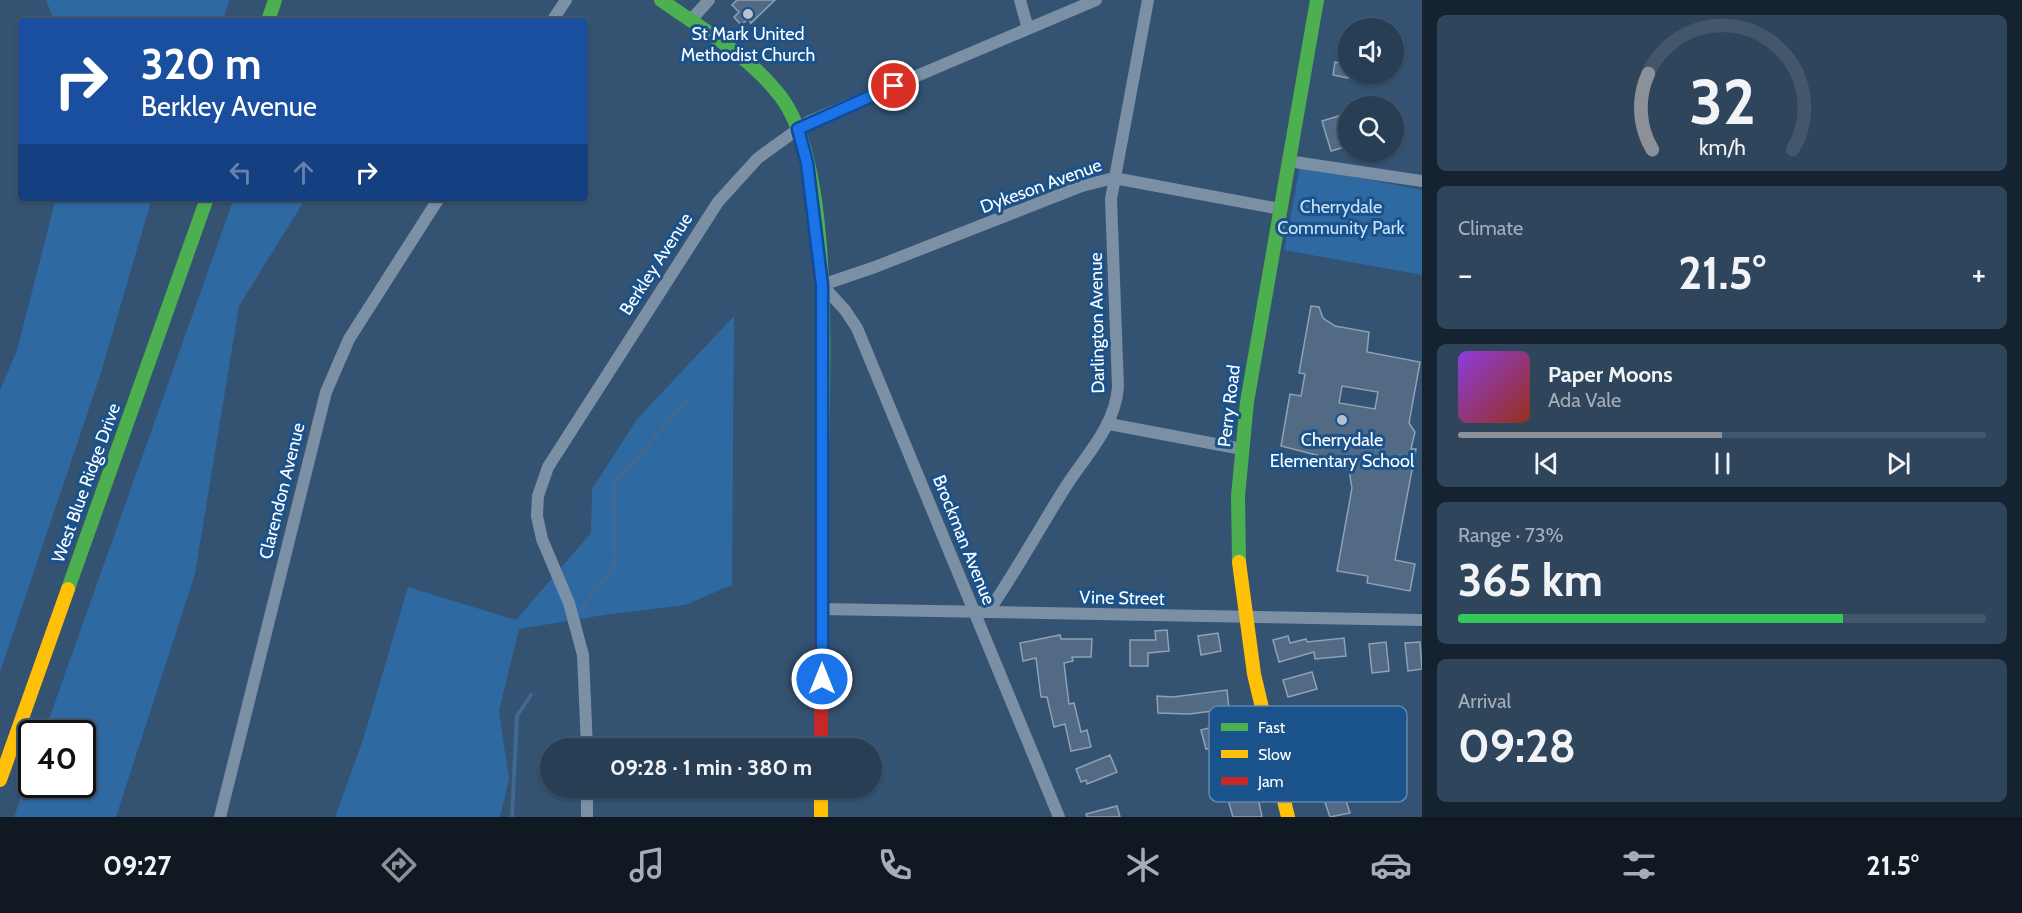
<!DOCTYPE html>
<html lang="en">
<head>
<meta charset="utf-8">
<style>
	:root { --surface:#273e55; --page:#2f455b; --text:#f1f3f6; --muted:#a4aeb9; --line:#43576c; --accent:#8c9099 }
	body { margin:0; font-family:Cabin,sans-serif; background:var(--page); color:var(--text); height:100vh; display:flex; flex-direction:column; font-size:22px; white-space:nowrap }
	* { box-sizing:border-box; margin:0 }
	p { font-size:20px; color:var(--muted) }
	.icon { flex:none; width:33px; height:33px; fill:none; stroke:currentColor; stroke-width:2; stroke-linecap:round; stroke-linejoin:round }
	.map { position:relative; flex:1; overflow:hidden }
	.panel { display:flex; flex-direction:column; gap:15px; padding:15px; background:#15222f; width:600px }
	.panel>* { flex:none }
	.banner { position:absolute; left:18px; top:18px; width:570px; height:183px; border-radius:6px; box-shadow:0 2px 4px #0004,0 0 0 2px var(--line); background:#1a4fa0; color:#fff; overflow:hidden }
	.tools { position:absolute; left:1338px; top:18px; display:grid; gap:12px }
	.tools a { display:grid; place-items:center; width:66px; height:66px; border-radius:50%; background:var(--surface); box-shadow:0 2px 4px #0004,0 0 0 2px var(--line); font-size:30px }
	.speed { position:absolute; left:18px; top:720px; display:flex; gap:12px; font-size:30px; font-weight:700; text-align:center }
	.speed>* { display:grid; place-content:center; width:78px; height:78px; border-radius:50%; background:var(--surface); box-shadow:0 2px 4px #0004,0 0 0 2px var(--line); line-height:1 }
	.speed .limit { border:3px solid #111; border-radius:9px; background:#fff; color:#111 }
	.pin { position:absolute; display:grid; place-items:center; width:51px; height:51px; color:#fff; margin:-26px; border:3px solid #fff; border-radius:50%; box-shadow:0 2px 6px #0007 }
	.me { position:absolute; width:66px; margin:-33px; rotate:0deg; stroke-linejoin:round; filter:drop-shadow(0 0 4px #0008) }
	.turn { display:flex; align-items:center; gap:21px; height:126px; padding:0 24px; font-size:27px }
	.turn .icon { width:78px; height:78px; stroke-width:2.5 }
	.turn b { display:block; font-size:42px; line-height:51px }
	.lanes { display:flex; align-items:center; height:57px; padding:0 24px; background:#0003; justify-content:center; gap:30px; direction:ltr }
	.lanes .off { opacity:.35 }
	.big { font-size:45px; font-weight:700; line-height:1.1 }
	.panel .widget { flex:1; display:flex; flex-direction:column; justify-content:center; gap:9px; min-width:0; padding:0 21px; border-radius:9px; background:var(--page) }
	.panel .dial { align-items:center; gap:0 }
	.dial svg { height:156px; overflow:visible; fill:none; stroke:var(--line); stroke-width:7; stroke-linecap:round; text-anchor:middle }
	.dial text { fill:var(--text); stroke:none }
	.song { display:flex; align-items:center; gap:18px }
	.cover { width:72px; height:72px; border-radius:9px; background:linear-gradient(135deg,hsl(270 70% 55%),hsl(10 70% 35%)) }
	.played { height:6px; border-radius:3px; background:linear-gradient(90deg,var(--accent) 50%,var(--line) 50%) }
	.keys { display:flex; justify-content:space-around; direction:ltr }
	.heat { display:flex; justify-content:space-between; align-items:center; font-size:33px; direction:ltr }
	.charge { height:9px; border-radius:4px; background:linear-gradient(90deg,#34c759 73%,var(--line) 0) }
	.trip { position:absolute; left:540px; top:738px; width:342px; height:60px; border-radius:30px; background:var(--surface); box-shadow:0 2px 4px #0004,0 0 0 2px var(--line); font-weight:700; line-height:60px; text-align:center }
	.dock { display:flex; height:96px; justify-content:space-around; align-items:center; background:#101922; color:var(--muted) }
	.dock .icon { width:42px; height:42px }
	.dock .current { color:var(--accent) }
	.dock b { font-size:27px; color:var(--text) }
	main { display:flex; flex:1; min-height:0 }
	.map>svg:first-child { display:block }
	.green { fill:#2e69a1 }
	.lines { fill:none; stroke-linecap:round; stroke-linejoin:round }
	.stream { stroke:#406890; stroke-width:4 }
	.building { fill:#526a83; stroke:#8fa1b4; stroke-width:1.5; fill-rule:evenodd }
	.street { stroke:#7b90a5; stroke-width:12 }
	.fast { stroke:#4caf50; stroke-width:14 }
	.slow { stroke:#ffc107; stroke-width:14 }
	.jam { stroke:#c62828; stroke-width:14 }
	.route-casing { stroke:#114b97; stroke-width:15 }
	.route { stroke:#1a73e8; stroke-width:10 }
	.poi-dot { fill:#b8c2cd; stroke:#1a528b; stroke-width:2 }
	.labels { text-anchor:middle; dominant-baseline:central; stroke-width:6; stroke-linejoin:round; paint-order:stroke }
	.poi-label { font-size:18px; fill:#fff; stroke:#1a528b }
	.street-label { font-size:18px; fill:#fff; stroke:#1a528b }
	.park-label { font-size:18px; fill:#cae3fa; stroke:#1a528b }
	.key { fill:#1a528b; stroke:#5f86ae; stroke-width:1.5 }
	.key-label { font-size:16px; fill:#fff }
</style>
</head>
<body>
<main>
<div class="map">
<svg width="1422" height="817" viewBox="0 0 1422 817">
	<rect width="100%" height="100%" fill="#345271"/>
	<path class="green" d="M46 0H229L223 21H54Z
		M1300 166 1422 190V275L1284 250Z
		M56 198H152L100 376 0 672V390L17 350Z
		M234 198H306L239 306 195 574 116 817H14L31 768 32 784H82V734L44 733Z
		M734 316 732 585 685 605 604 615 519 629 499 711 509 779 500 817H335L363 740 408 587 516 620 591 533 592 489 637 419Z"/>
	<g class="lines">
		<path class="stream" d="M581 609 615 566 614 484 689 398
			M512 817 517 716 531 695"/>
	</g>
	<path class="building" d="M737 0H775L751 23 748 19 741 25 734 17 739 12 732 5Z
		M1343 36H1348V78L1333 75 1335 62 1339 63Z
		M1348 113V137L1343 138 1345 147 1331 151 1322 121Z
		M1311 306 1319 307 1323 318 1335 326 1369 332 1367 352 1420 362 1409 423 1415 432 1411 449H1416L1395 560 1415 564 1410 591 1367 583 1368 576 1337 571 1352 488 1349 470 1332 459 1281 446 1290 394 1301 396 1305 374 1299 373ZM1342 386 1378 392 1375 409 1339 403Z
		M1167 630 1169 651 1148 653V666H1130V640H1156L1155 631Z
		M1218 633 1221 651 1201 655 1198 636Z
		M1060 635 1061 639H1092L1091 657H1072L1073 661 1064 663 1069 704 1074 703 1081 732 1087 730 1091 747 1071 751 1065 724 1054 727 1047 697H1041L1036 658 1023 661 1020 643Z
		M1288 636 1290 643 1306 639 1307 642 1344 638 1346 656 1315 659 1314 652 1279 662 1273 640Z
		M1386 642 1389 671 1372 673 1369 644Z
		M1420 642 1422 669 1408 671 1405 643Z
		M1312 672 1317 689 1288 697 1283 680Z
		M1227 690 1229 709 1189 714 1158 713 1157 696 1173 697Z
		M1233 722 1240 754 1245 753 1249 771 1222 778 1215 747 1206 749 1201 730Z
		M1110 755 1117 772 1087 784 1086 780 1081 782 1076 769Z
		M1334 764 1341 793 1343 792 1350 813 1330 817 1319 785 1311 787 1307 770Z
		M1256 788 1262 817H1233L1227 796Z
		M1117 806 1120 817H1087L1086 814Z"/>
	<g class="lines">
		<path class="street" d="M1020 0 1028 29
			M552 21 566 0
			M690 21 709 0
			M1288 161 1422 181
			M1109 424 1242 449
			M822 609 1422 620
			M988 612C1015 573 1038 531 1063 491 1083 458 1115 428 1118 387L1111 199 1148 0
			M587 748 583 655 569 603 542 539 537 516 538 496 548 467 718 202 758 158 808 122 1096 0
			M220 817 326 392 349 339 439 198
			M587 817V788
			M1059 817 857 328 845 310 822 285 875 267 1082 186 1114 178 1280 209"/>
		<path class="fast" d="M661 0C702 29 750 56 781 97 835 169 822 378 822 469
			M268 21 275 0
			M1239 562 1238 496 1247 402 1317 0
			M68 589 207 198"/>
		<path class="slow" d="M1239 562 1254 674 1288 817
			M0 780 68 589
			M821 788V817"/>
		<path class="jam" d="M821 748 822 469"/>
	</g>
	<g class="lines">
		<g class="route-casing">
			<path id="route" d="M822 679V285L807 163 798 129 894 86"/>
		</g>
		<use href="#route" class="route"/>
	</g>
	<g class="poi-dot">
		<circle cx="748" cy="14" r="6"/>
		<circle cx="1342" cy="420" r="6"/>
	</g>
	<g class="labels">
		<g class="poi-label">
			<text x="748" y="34">St Mark United<tspan x="748" dy="21">Methodist Church</tspan></text>
			<text x="1342" y="440">Cherrydale<tspan x="1342" dy="21">Elementary School</tspan></text>
		</g>
		<g class="street-label">
			<text transform="translate(1041 186) rotate(-20)">Dykeson Avenue</text>
			<text transform="translate(656 264) rotate(-57)">Berkley Avenue</text>
			<text transform="translate(1097 323) rotate(-91)">Darlington Avenue</text>
			<text transform="translate(1229 406) rotate(-83)">Perry Road</text>
			<text transform="translate(86 483) rotate(-70)">West Blue Ridge Drive</text>
			<text transform="translate(282 491) rotate(-76)">Clarendon Avenue</text>
			<text transform="translate(964 540) rotate(68)">Brockman Avenue</text>
			<text transform="translate(1122 598) rotate(1)">Vine Street</text>
		</g>
		<g class="park-label">
			<text x="1341" y="207">Cherrydale<tspan x="1341" dy="21">Community Park</tspan></text>
		</g>
	</g>
	<rect x="1209" y="706" width="198" height="96" rx="9" class="key"/>
	<rect x="1221" y="723" width="27" height="8" fill="#4caf50"/>
	<rect x="1221" y="750" width="27" height="8" fill="#ffc107"/>
	<rect x="1221" y="777" width="27" height="8" fill="#c62828"/>
	<g class="key-label">
		<text x="1258" y="733">Fast</text>
		<text x="1258" y="760">Slow</text>
		<text x="1258" y="787">Jam</text>
	</g>
</svg>
<div class="tools">
<a><svg class="icon" aria-label="sound" viewBox="0 0 24 24"><path d="M4 9h4l5-4v14l-5-4H4zM17 9q2 3 0 6"/></svg></a>
<a><svg class="icon" aria-label="search" viewBox="0 0 24 24"><circle cx="10" cy="10" r="6"/><path d="M15 15l6 6"/></svg></a>
</div>
<div class="speed"><div class="limit">40</div></div>
<div class="pin" style="left:894px;top:86px;background:#d93025"><svg class="icon" aria-label="arrive" viewBox="0 0 24 24"><path d="M6 21V4h12l-3 4 3 4H6"/></svg></div>
<svg class="me" style="left:822px;top:679px" viewBox="-20 -20 40 40"><circle r="17" fill="#1a73e8" stroke="#fff" stroke-width="3"/><path d="M0-11L8 9 0 5-8 9z" fill="#fff"/></svg>
<div class="trip">09:28 · 1 min · 380 m</div>
<div class="banner">
<div class="turn"><svg class="icon" aria-label="right" viewBox="0 0 24 24"><path d="M7 20v-9h11M14 6l5 5-5 5"/></svg><div><b>320 m</b>Berkley Avenue</div></div>
<div class="lanes"><svg class="icon off" aria-label="left" viewBox="0 0 24 24"><path d="M17 20v-9H6M10 6l-5 5 5 5"/></svg><svg class="icon off" aria-label="ahead" viewBox="0 0 24 24"><path d="M12 20V5M6 11l6-6 6 6"/></svg><svg class="icon" aria-label="right" viewBox="0 0 24 24"><path d="M7 20v-9h11M14 6l5 5-5 5"/></svg></div>
</div>
</div>
<section class="panel">
<div class="widget dial"><svg viewBox="0 0 100 80">
<path d="M14 69A42 42 0 1 1 86 69"/>
<path d="M14 69A42 42 0 0 1 12 30" stroke="#8c9099"/>
<text x="50" y="56" font-size="32" font-weight="700">32</text>
<text x="50" y="72" font-size="11">km/h</text>
</svg></div>
<div class="widget"><p>Climate</p>
<div class="heat"><a>−</a><b class="big">21.5°</b><a>+</a></div>
</div>
<div class="widget">
<div class="song"><i class="cover"></i><div><b>Paper Moons</b><p>Ada Vale</p></div></div>
<div class="played"></div>
<div class="keys"><svg class="icon" aria-label="previous" viewBox="0 0 24 24"><path d="M18 5L8 12l10 7zM5 5v14"/></svg><svg class="icon" aria-label="pause" viewBox="0 0 24 24"><path d="M8 5v14M16 5v14"/></svg><svg class="icon" aria-label="next" viewBox="0 0 24 24"><path d="M6 5l10 7-10 7zM19 5v14"/></svg></div>
</div>
<div class="widget"><p>Range · 73%</p><b class="big">365 km</b><div class="charge"></div></div>
<div class="widget"><p>Arrival</p><b class="big">09:28</b></div>
</section>
</main>
<nav class="dock">
<b>09:27</b>
<svg class="icon current" aria-label="directions" viewBox="0 0 24 24"><path d="M12 3l9 9-9 9-9-9zM9 14v-3h6M13 9l2 2-2 2"/></svg>
<svg class="icon" aria-label="music" viewBox="0 0 24 24"><path d="M9 18V5l10-2v13"/><circle cx="6" cy="18" r="3"/><circle cx="16" cy="16" r="3"/></svg>
<svg class="icon" aria-label="phone" viewBox="0 0 24 24"><path d="M5 4h4l2 5-3 2q2 4 5 5l2-3 5 2v4C11 20 4 13 5 4z"/></svg>
<svg class="icon" aria-label="climate" viewBox="0 0 24 24"><path d="M12 3v18M4 7l16 10M4 17L20 7"/></svg>
<svg class="icon" aria-label="car" viewBox="0 0 24 24"><path d="M5 17H2v-5l4-1 3-4h7l3 4 3 1v5h-3M9 17h6M6 11h13"/><circle cx="7" cy="17" r="2"/><circle cx="17" cy="17" r="2"/></svg>
<svg class="icon" aria-label="filters" viewBox="0 0 24 24"><path d="M4 7h16M4 17h16"/><circle cx="9" cy="7" r="2"/><circle cx="15" cy="17" r="2"/></svg>
<b>21.5°</b>
</nav>
</body>
</html>
